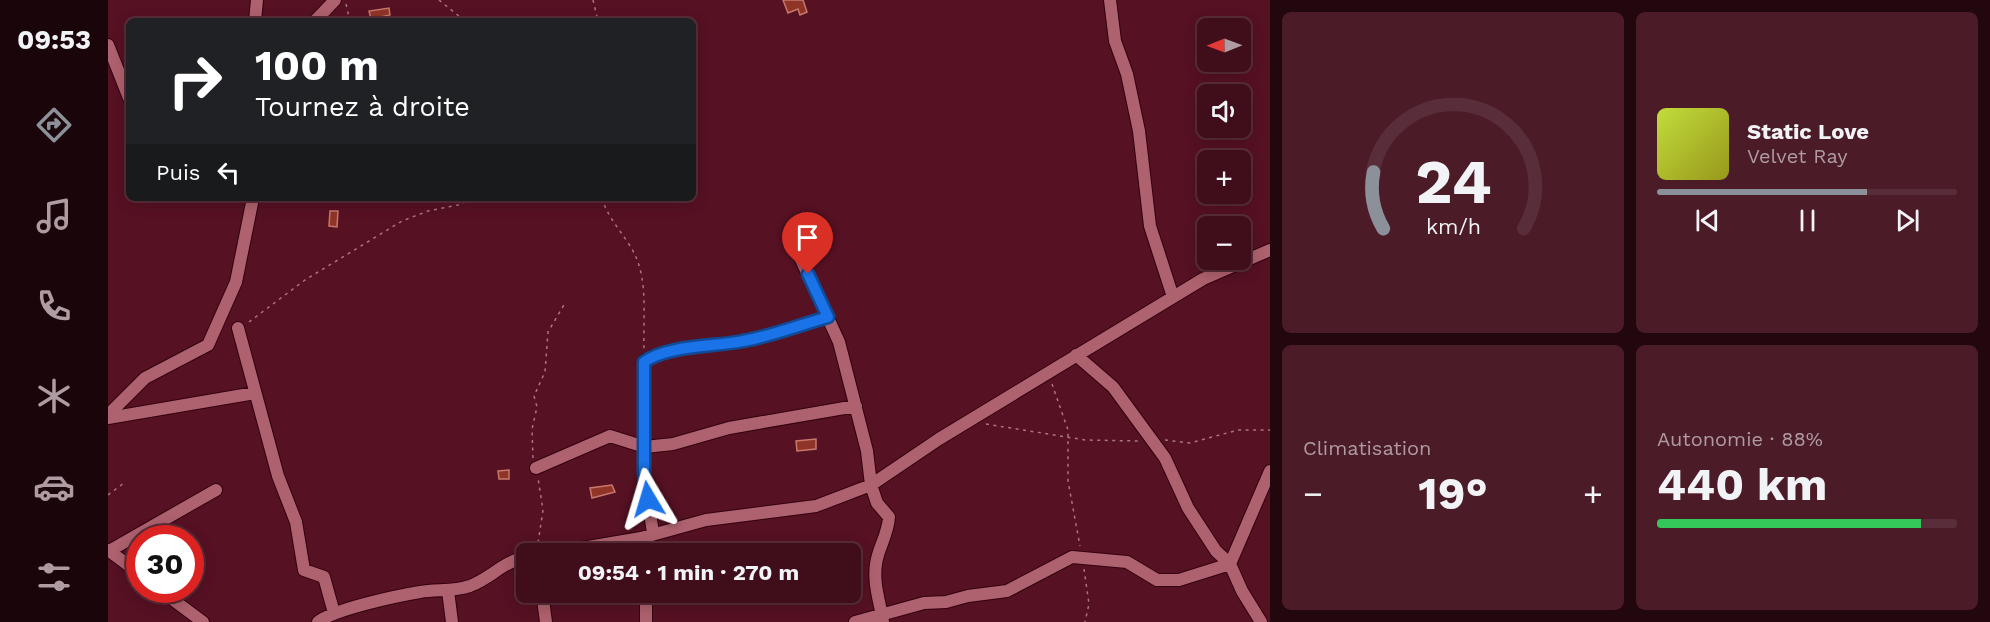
<!DOCTYPE html>
<html lang="fr">
<head>
<meta charset="utf-8">
<style>
	:root { --surface:#400d1a; --page:#4b1b27; --text:#f1f3f6; --muted:#ae9ca2; --line:#592d39; --accent:#8c9099 }
	body { margin:0; font-family:"Work Sans",sans-serif; background:var(--page); color:var(--text); height:100vh; display:flex; flex-direction:column; font-size:22px; white-space:nowrap }
	* { box-sizing:border-box; margin:0 }
	p { font-size:20px; color:var(--muted) }
	.icon { flex:none; width:33px; height:33px; fill:none; stroke:currentColor; stroke-width:2; stroke-linecap:round; stroke-linejoin:round }
	.map { position:relative; flex:1; overflow:hidden }
	.panel { display:flex; flex-direction:column; gap:12px; padding:12px; background:#23070e; width:720px }
	.panel>* { flex:none }
	.guide { position:absolute; left:18px; top:18px; width:570px; height:183px; border-radius:9px; box-shadow:0 3px 15px #0003,0 0 0 2px var(--line); background:#202124; color:#fff; overflow:hidden }
	.needle { width:39px; rotate:269deg }
	.fabs { position:absolute; left:1089px; top:18px; display:grid; gap:12px }
	.fabs a { display:grid; place-items:center; width:54px; height:54px; border-radius:9px; background:var(--surface); box-shadow:0 3px 15px #0003,0 0 0 2px var(--line); font-size:30px }
	.speed { position:absolute; left:18px; top:525px; display:flex; gap:12px; font-size:30px; font-weight:700; text-align:center }
	.speed>* { display:grid; place-content:center; width:78px; height:78px; border-radius:50%; background:var(--surface); box-shadow:0 3px 15px #0003,0 0 0 2px var(--line); line-height:1 }
	.speed .limit { border:9px solid #d22; background:#fff; color:#111 }
	.pin { position:absolute; display:grid; place-items:center; width:51px; height:51px; color:#fff; margin:-62px -26px; border-radius:50% 50% 50% 0; rotate:-45deg; box-shadow:0 0 6px #0007 }
	.pin .icon { rotate:45deg }
	.me { position:absolute; width:66px; margin:-33px; rotate:353deg; stroke-linejoin:round; filter:drop-shadow(0 0 4px #0008) }
	.turn { display:flex; align-items:center; gap:21px; height:126px; padding:0 30px; font-size:27px }
	.turn .icon { width:78px; height:78px; stroke-width:2.5 }
	.turn b { display:block; font-size:42px; line-height:51px }
	.then { display:flex; align-items:center; height:57px; padding:0 30px; background:#0003; gap:12px; font-size:22px }
	.big { font-size:45px; font-weight:700; line-height:1.1 }
	.panel .tile { flex:1; display:flex; flex-direction:column; justify-content:center; gap:9px; min-width:0; padding:0 21px; border-radius:9px; background:var(--page) }
	.panel .dial { align-items:center; gap:0 }
	.dial svg { height:156px; overflow:visible; fill:none; stroke:var(--line); stroke-width:7; stroke-linecap:round; text-anchor:middle }
	.dial text { fill:var(--text); stroke:none }
	.song { display:flex; align-items:center; gap:18px }
	.cover { width:72px; height:72px; border-radius:9px; background:linear-gradient(135deg,hsl(70 70% 55%),hsl(60 70% 35%)) }
	.played { height:6px; border-radius:3px; background:linear-gradient(90deg,var(--accent) 70%,var(--line) 70%) }
	.keys { display:flex; justify-content:space-around; direction:ltr }
	.heat { display:flex; justify-content:space-between; align-items:center; font-size:33px; direction:ltr }
	.charge { height:9px; border-radius:4px; background:linear-gradient(90deg,#34c759 88%,var(--line) 0) }
	.panel .tiles { flex:1; display:grid; gap:12px; grid-template-columns:repeat(2,1fr) }
	.trip { position:absolute; left:408px; top:543px; width:345px; height:60px; border-radius:9px; background:var(--surface); box-shadow:0 3px 15px #0003,0 0 0 2px var(--line); font-weight:700; line-height:60px; text-align:center }
	main { display:flex; flex:1; min-height:0 }
	.tab-bar { display:flex; flex-direction:column; width:108px; justify-content:space-around; align-items:center; background:#1a050a; color:var(--muted) }
	.tab-bar .icon { width:42px; height:42px }
	.tab-bar .current { color:var(--accent) }
	.tab-bar b { font-size:27px; color:var(--text) }
	.map>svg:first-child { display:block }
	.building { fill:#903428; stroke:#c6786b; stroke-width:1.5 }
	.lines { fill:none; stroke-linecap:round; stroke-linejoin:round }
	.minor-casing { stroke:#33010f; stroke-width:14 }
	.path { stroke:#aa7681; stroke-width:1.5; stroke-dasharray:3 4.5; stroke-linecap:butt }
	.minor { stroke:#ae616e; stroke-width:12 }
	.route-casing { stroke:#114b97; stroke-width:15 }
	.route { stroke:#1a73e8; stroke-width:10 }
</style>
</head>
<body>
<main>
<nav class="tab-bar">
<b>09:53</b>
<svg class="icon current" aria-label="directions" viewBox="0 0 24 24"><path d="M12 3l9 9-9 9-9-9zM9 14v-3h6M13 9l2 2-2 2"/></svg>
<svg class="icon" aria-label="music" viewBox="0 0 24 24"><path d="M9 18V5l10-2v13"/><circle cx="6" cy="18" r="3"/><circle cx="16" cy="16" r="3"/></svg>
<svg class="icon" aria-label="phone" viewBox="0 0 24 24"><path d="M5 4h4l2 5-3 2q2 4 5 5l2-3 5 2v4C11 20 4 13 5 4z"/></svg>
<svg class="icon" aria-label="climate" viewBox="0 0 24 24"><path d="M12 3v18M4 7l16 10M4 17L20 7"/></svg>
<svg class="icon" aria-label="car" viewBox="0 0 24 24"><path d="M5 17H2v-5l4-1 3-4h7l3 4 3 1v5h-3M9 17h6M6 11h13"/><circle cx="7" cy="17" r="2"/><circle cx="17" cy="17" r="2"/></svg>
<svg class="icon" aria-label="filters" viewBox="0 0 24 24"><path d="M4 7h16M4 17h16"/><circle cx="9" cy="7" r="2"/><circle cx="15" cy="17" r="2"/></svg>
</nav>
<div class="map">
<svg width="1162" height="622" viewBox="0 0 1162 622">
	<rect width="100%" height="100%" fill="#561123"/>
	<path class="building" d="M675 0H695L699 12 692 15 690 9 680 13Z
		M281 8 282 15 263 19 261 11Z
		M222 211H230L229 227 221 226Z
		M708 439V449L689 451 688 441Z
		M401 470V479H391L390 471Z
		M504 485 507 492 484 498 482 488Z"/>
	<g class="lines">
		<g class="minor-casing">
			<path id="minor" d="M1002 0 1007 41 1019 74 1031 131 1042 226 1065 297
				M147 21 149 0
				M207 21 227 0
				M0 45 21 98
				M690 253 731 342 759 451 763 485 769 503 781 517C780 535 770 548 768 564 765 584 772 602 775 622
				M130 328 170 476 188 522 196 570 216 577 226 613
				M968 355 1005 387 1057 458 1080 508 1108 551 1122 564 1134 591 1153 622
				M0 415 37 378 100 345 128 282 145 198
				M0 418 147 393
				M428 468 502 436 537 447 565 444 621 428 748 406
				M545 533 536 474V361C561 345 604 347 635 341 664 336 692 325 720 317
				M533 538 535 554
				M0 550 32 574
				M1 551 108 490
				M439 554 533 538 598 520 708 506 763 485 831 439 1095 279 1162 250
				M52 590 95 622
				M340 591 344 622
				M434 592 438 622
				M538 592V622
				M210 622C227 609 288 596 312 592 328 589 345 592 362 586 383 578 396 561 418 557
				M747 622 816 603 838 602 860 596 899 591 964 557 1019 562 1049 580H1071L1122 564 1162 471"/>
		</g>
		<path class="path" d="M331 0 357 21
			M485 0 490 21
			M238 4 242 21
			M494 198C499 218 518 236 527 255 540 282 535 319 536 349
			M141 322 197 280 294 221 320 211 350 205 366 198
			M944 384 960 430V481L972 546
			M878 424 977 440 1031 441
			M1057 440 1082 443 1130 430H1162
			M425 458 424 429 429 407 426 396 437 372 440 332 457 303
			M0 495 16 483
			M429 550 435 510 430 478
			M976 569 981 604 977 622"/>
		<use href="#minor" class="minor"/>
	</g>
	<g class="lines">
		<g class="route-casing">
			<path id="route" d="M540 499 536 474V362C560 345 605 347 635 341 664 336 692 325 720 317L700 274"/>
		</g>
		<use href="#route" class="route"/>
	</g>
</svg>
<div class="fabs">
<a><svg class="needle" viewBox="-14 -14 28 28"><path d="M0-13l5 13h-10z" fill="#e53935"/><path d="M0 13l5-13h-10z" fill="#ae9ca2"/></svg></a>
<a><svg class="icon" aria-label="sound" viewBox="0 0 24 24"><path d="M4 9h4l5-4v14l-5-4H4zM17 9q2 3 0 6"/></svg></a>
<a>+</a>
<a>−</a>
</div>
<div class="speed"><div class="limit">30</div></div>
<div class="pin" style="left:700px;top:274px;background:#d93025"><svg class="icon" aria-label="arrive" viewBox="0 0 24 24"><path d="M6 21V4h12l-3 4 3 4H6"/></svg></div>
<svg class="me" style="left:540px;top:499px" viewBox="-20 -20 40 40"><path d="M0-17L14 15 0 8-14 15z" fill="#1a73e8" stroke="#fff" stroke-width="4"/></svg>
<div class="trip">09:54 · 1 min · 270 m</div>
<div class="guide">
<div class="turn"><svg class="icon" aria-label="right" viewBox="0 0 24 24"><path d="M7 20v-9h11M14 6l5 5-5 5"/></svg><div><b>100 m</b>Tournez à droite</div></div>
<div class="then">Puis<svg class="icon" aria-label="left" viewBox="0 0 24 24"><path d="M17 20v-9H6M10 6l-5 5 5 5"/></svg></div>
</div>
</div>
<section class="panel">
<div class="tiles">
<div class="tile dial"><svg viewBox="0 0 100 80">
<path d="M14 69A42 42 0 1 1 86 69"/>
<path d="M14 69A42 42 0 0 1 9 40" stroke="#8c9099"/>
<text x="50" y="56" font-size="32" font-weight="700">24</text>
<text x="50" y="72" font-size="11">km/h</text>
</svg></div>
<div class="tile">
<div class="song"><i class="cover"></i><div><b>Static Love</b><p>Velvet Ray</p></div></div>
<div class="played"></div>
<div class="keys"><svg class="icon" aria-label="previous" viewBox="0 0 24 24"><path d="M18 5L8 12l10 7zM5 5v14"/></svg><svg class="icon" aria-label="pause" viewBox="0 0 24 24"><path d="M8 5v14M16 5v14"/></svg><svg class="icon" aria-label="next" viewBox="0 0 24 24"><path d="M6 5l10 7-10 7zM19 5v14"/></svg></div>
</div>
<div class="tile"><p>Climatisation</p>
<div class="heat"><a>−</a><b class="big">19°</b><a>+</a></div>
</div>
<div class="tile"><p>Autonomie · 88%</p><b class="big">440 km</b><div class="charge"></div></div>
</div>
</section>
</main>
</body>
</html>
